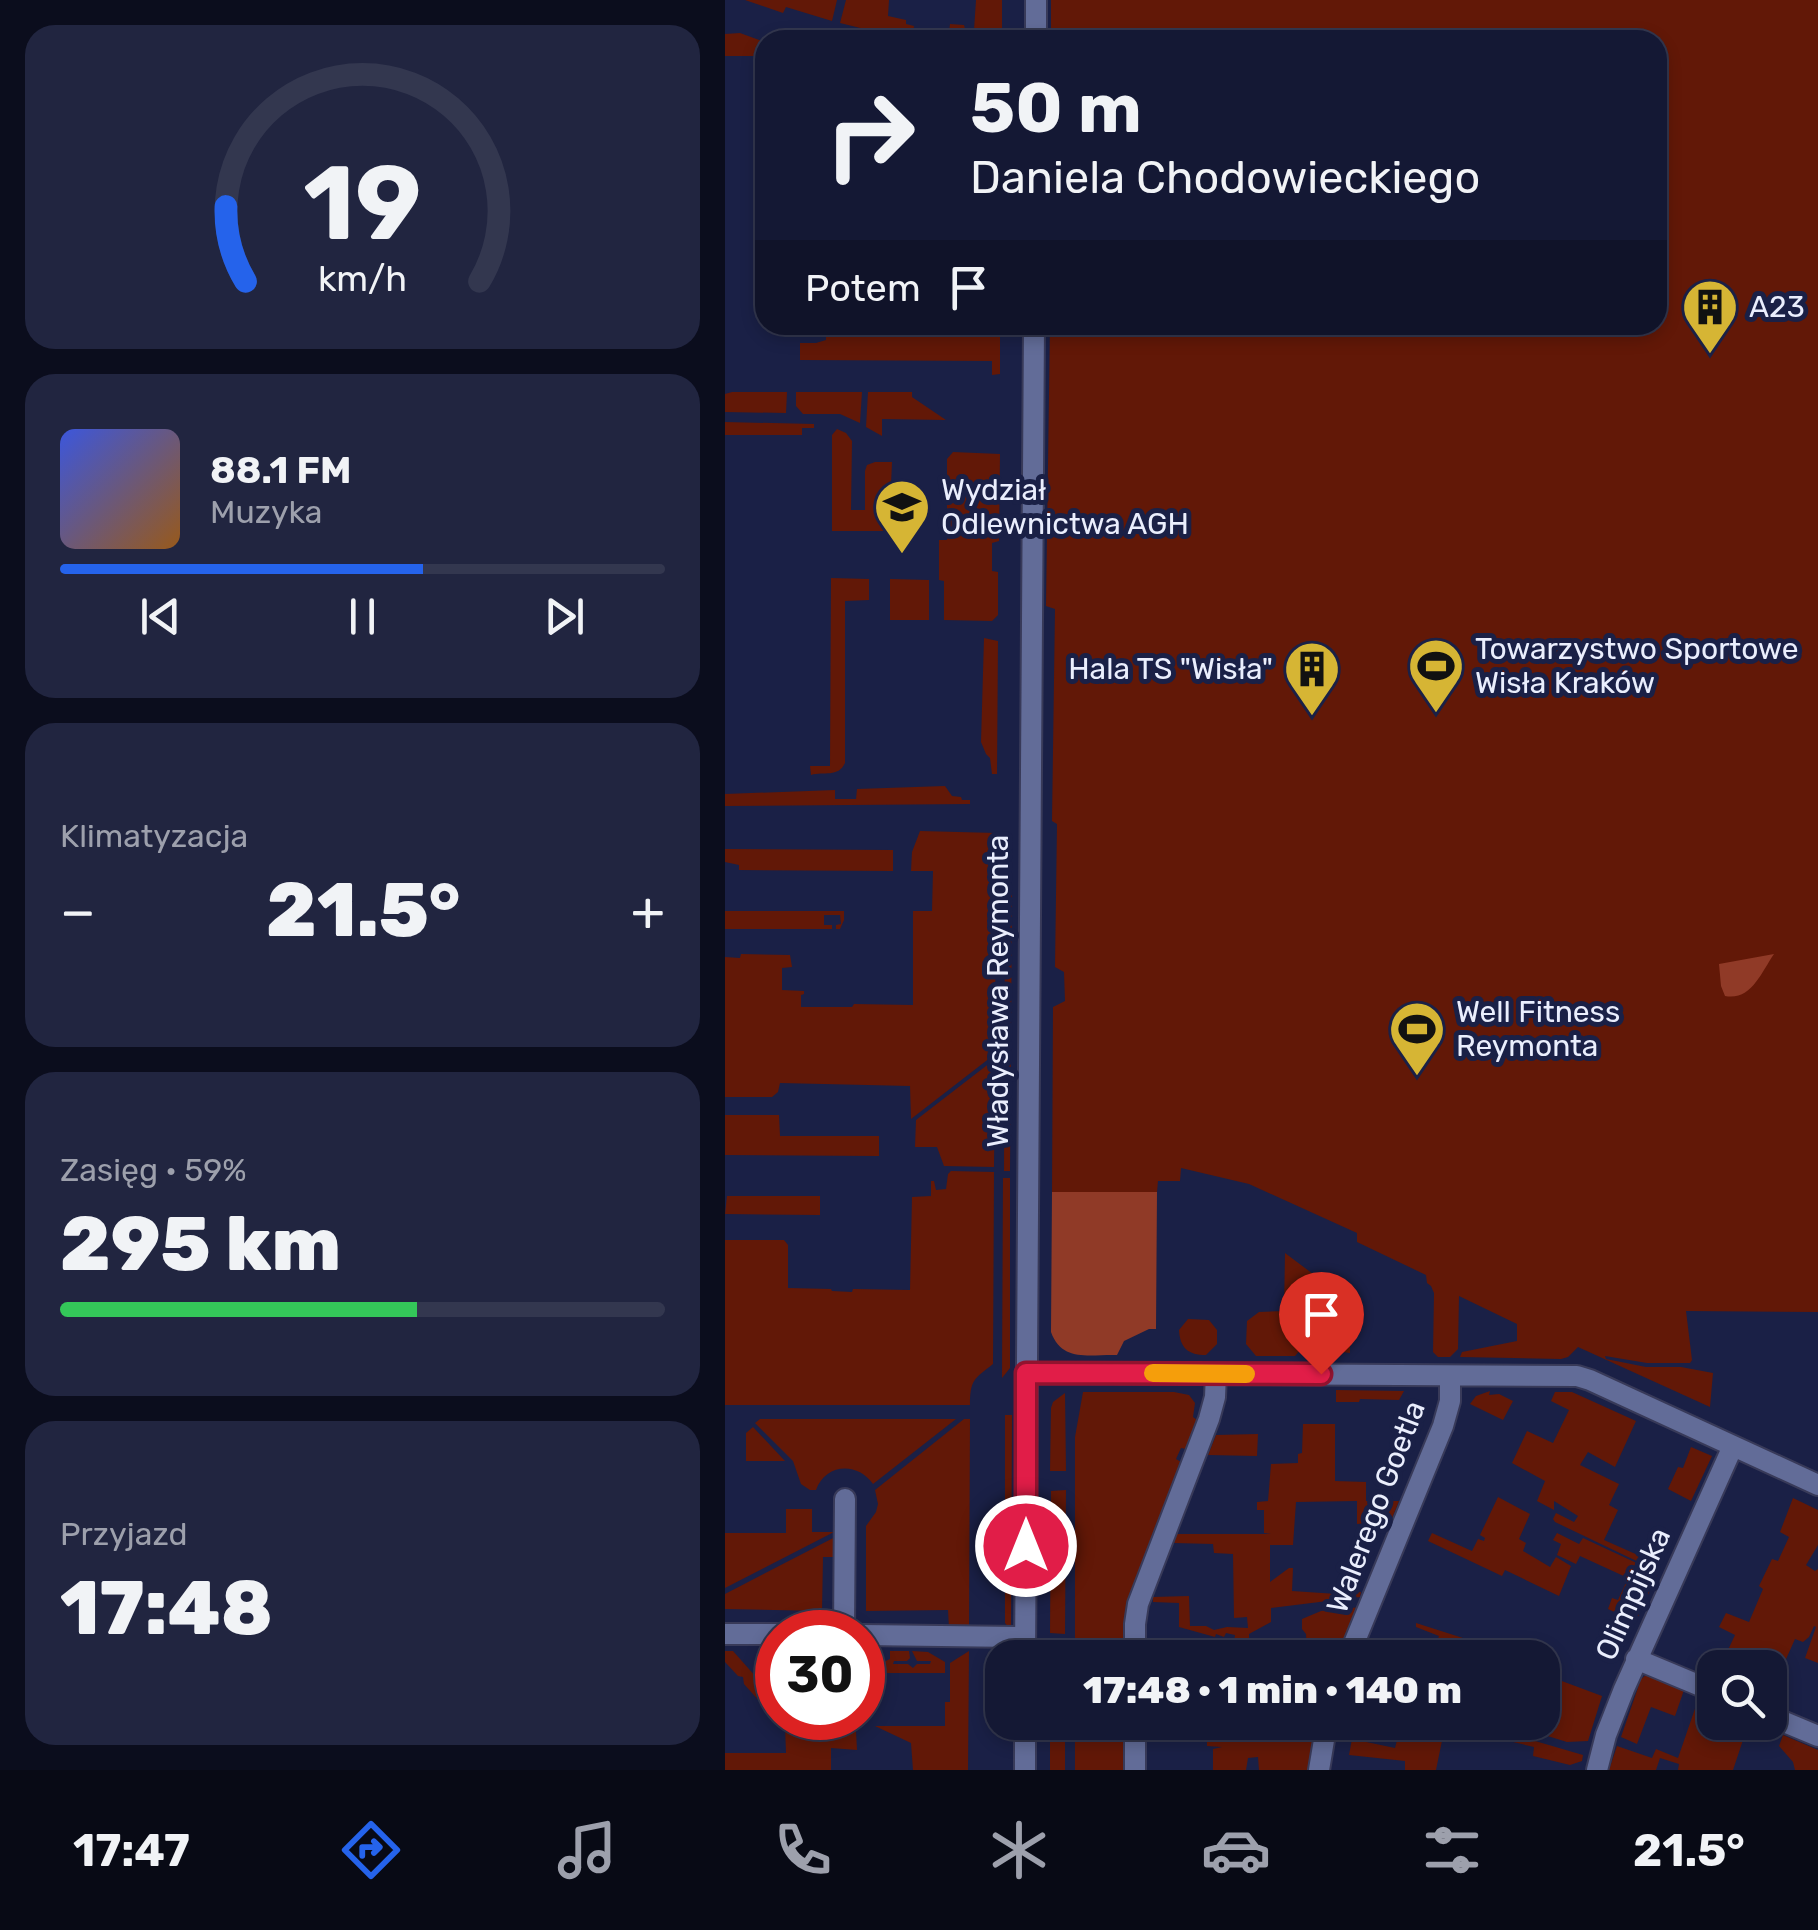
<!DOCTYPE html>
<html lang="pl">
<head>
<meta charset="utf-8">
<style>
	:root { --surface:#141834; --page:#212540; --text:#f1f3f6; --muted:#9da0ac; --line:#33374f; --accent:#2563eb }
	body { margin:0; font-family:Rubik,sans-serif; background:var(--page); color:var(--text); height:100vh; display:flex; flex-direction:column; font-size:38px; white-space:nowrap }
	* { box-sizing:border-box; margin:0 }
	p { font-size:32px; color:var(--muted) }
	.icon { flex:none; width:55px; height:55px; fill:none; stroke:currentColor; stroke-width:2; stroke-linecap:round; stroke-linejoin:round }
	.map { position:relative; flex:1; overflow:hidden }
	.details { display:flex; flex-direction:column; gap:25px; padding:25px; background:#0b0d1d; width:725px }
	.details>* { flex:none }
	.hud { position:absolute; left:30px; top:30px; width:912px; height:305px; border-radius:30px; box-shadow:0 5px 15px #0003,0 0 0 2px var(--line); background:#141834; color:var(--text); overflow:hidden }
	.fabs { position:absolute; left:972px; top:1650px; display:grid; gap:20px }
	.fabs a { display:grid; place-items:center; width:90px; height:90px; border-radius:20px; background:var(--surface); box-shadow:0 5px 15px #0003,0 0 0 2px var(--line); font-size:50px }
	.speed { position:absolute; left:30px; top:1610px; display:flex; gap:20px; font-size:50px; font-weight:700; text-align:center }
	.speed>* { display:grid; place-content:center; width:130px; height:130px; border-radius:50%; background:var(--surface); box-shadow:0 5px 15px #0003,0 0 0 2px var(--line); line-height:1 }
	.speed .limit { border:15px solid #d22; background:#fff; color:#111 }
	.pin { position:absolute; display:grid; place-items:center; width:85px; height:85px; color:#fff; margin:-102px -42px; border-radius:50% 50% 50% 0; rotate:-45deg; box-shadow:0 0 10px #0007 }
	.pin .icon { rotate:45deg }
	.me { position:absolute; width:110px; margin:-55px; rotate:0deg; stroke-linejoin:round; filter:drop-shadow(0 0 8px #0008) }
	.turn { display:flex; align-items:center; gap:35px; height:210px; padding:0 50px; font-size:45px }
	.turn .icon { width:130px; height:130px; stroke-width:2.5 }
	.turn b { display:block; font-size:70px; line-height:85px }
	.then { display:flex; align-items:center; height:95px; padding:0 50px; background:#0003; gap:20px; font-size:38px }
	.big { font-size:75px; font-weight:800; line-height:1.1 }
	.details .tile { flex:1; display:flex; flex-direction:column; justify-content:center; gap:15px; min-width:0; padding:0 35px; border-radius:30px; background:var(--page) }
	.details .dial { align-items:center; gap:0 }
	.dial svg { height:260px; overflow:visible; fill:none; stroke:var(--line); stroke-width:7; stroke-linecap:round; text-anchor:middle }
	.dial text { fill:var(--text); stroke:none }
	.song { display:flex; align-items:center; gap:30px }
	.cover { width:120px; height:120px; border-radius:15px; background:linear-gradient(135deg,hsl(230 70% 55%),hsl(30 70% 35%)) }
	.played { height:10px; border-radius:5px; background:linear-gradient(90deg,var(--accent) 60%,var(--line) 60%) }
	.keys { display:flex; justify-content:space-around; direction:ltr }
	.heat { display:flex; justify-content:space-between; align-items:center; font-size:55px; direction:ltr }
	.charge { height:15px; border-radius:8px; background:linear-gradient(90deg,#34c759 59%,var(--line) 0) }
	.trip { position:absolute; left:260px; top:1640px; width:575px; height:100px; border-radius:30px; background:var(--surface); box-shadow:0 5px 15px #0003,0 0 0 2px var(--line); font-weight:800; line-height:100px; text-align:center }
	.dock { display:flex; height:160px; justify-content:space-around; align-items:center; background:#080a15; color:var(--muted) }
	.dock .icon { width:70px; height:70px }
	.dock .current { color:var(--accent) }
	.dock b { font-size:45px; color:var(--text) }
	main { display:flex; flex:1; min-height:0 }
	.map>svg:first-child { display:block }
	.green { fill:#621807 }
	.forest { fill:#903a27 }
	.lines { fill:none; stroke-linecap:round; stroke-linejoin:round }
	.street-casing { stroke:#383a59; stroke-width:24 }
	.street { stroke:#626c98; stroke-width:20 }
	.route-casing { stroke:#92132f; stroke-width:25 }
	.route { stroke:#e11d48; stroke-width:18 }
	.slow { stroke:#f59e0b; stroke-width:18 }
	.labels { text-anchor:middle; dominant-baseline:central; stroke-width:10; stroke-linejoin:round; paint-order:stroke }
	.poi-label { font-size:30px; fill:#eaeefd; stroke:#1a2046; text-anchor:start }
	.street-label { font-size:30px; fill:#eaeefd; stroke:#1a2046 }
</style>
</head>
<body>
<main>
<section class="details">
<div class="tile dial"><svg viewBox="0 0 100 80">
<path d="M14 69A42 42 0 1 1 86 69"/>
<path d="M14 69A42 42 0 0 1 8 46" stroke="#2563eb"/>
<text x="50" y="56" font-size="32" font-weight="700">19</text>
<text x="50" y="72" font-size="11">km/h</text>
</svg></div>
<div class="tile">
<div class="song"><i class="cover"></i><div><b>88.1 FM</b><p>Muzyka</p></div></div>
<div class="played"></div>
<div class="keys"><svg class="icon" aria-label="previous" viewBox="0 0 24 24"><path d="M18 5L8 12l10 7zM5 5v14"/></svg><svg class="icon" aria-label="pause" viewBox="0 0 24 24"><path d="M8 5v14M16 5v14"/></svg><svg class="icon" aria-label="next" viewBox="0 0 24 24"><path d="M6 5l10 7-10 7zM19 5v14"/></svg></div>
</div>
<div class="tile"><p>Klimatyzacja</p>
<div class="heat"><a>−</a><b class="big">21.5°</b><a>+</a></div>
</div>
<div class="tile"><p>Zasięg · 59%</p><b class="big">295 km</b><div class="charge"></div></div>
<div class="tile"><p>Przyjazd</p><b class="big">17:48</b></div>
</section>
<div class="map">
<svg width="1093" height="1770" viewBox="0 0 1093 1770">
	<rect width="100%" height="100%" fill="#1a2046"/>
	<path class="green" d="M20 0H112L107 21 61 7 58 13Z
		M121 0H164L163 16 181 20V24L189 26 187 40H168V36L115 23Z
		M251 0H277V40H223L225 24 239 25 240 29 249 30Z
		M326 0H1093V1312L961 1311 967 1360 965 1363H922L880 1356 881 1359 921 1367H956L988 1373 985 1407 853 1347 843 1357 836 1359 735 1357 737 1352 792 1341V1324L734 1296 733 1349 725 1357H713L708 1352 709 1293 706 1286 702 1283 701 1275 632 1242V1233L524 1184 456 1168 455 1181H433L432 1192H327L328 1007 340 1001 339 972 330 967 332 824 327 821 330 609 321 606 325 325H932V40H326Z
		M15 33 40 42V56H0V34Z
		M111 325H275V374L267 375V361L75 360V343H91L101 340V334Z
		M7 392H62L61 413 0 412V394Z
		M71 392H137L135 423 115 414H78L71 406Z
		M143 392H187V397L221 420 157 419V436L141 427Z
		M0 422 89 424V428H77V435H0Z
		M112 429 121 433 127 441 126 510H140V471L142 465 150 462H167L164 531H107V435Z
		M228 452 275 454 274 541 267 543V571L273 572V615L267 621 219 620V581L214 580V540H222V459Z
		M106 578 144 579V600L120 601V763C113 778 99 771 86 775L85 766H105Z
		M165 579 204 580V620H165Z
		M259 638 273 641 272 774H267L265 758 261 754 256 742Z
		M220 786 227 796 236 797 237 800H245V804L0 806V794L110 790V799H131L132 789Z
		M195 831 271 833 270 1054 186 1119 185 1086 55 1083 53 1092 47 1097H0V957L15 958 16 954 65 955 67 967 57 968V990L79 991V994L76 995V1007H127L129 1004 188 1005V911H207L208 871H186L187 852Z
		M0 849 168 850V871L14 870V865L0 862Z
		M280 894H287L285 1171H279Z
		M0 911H119V920L115 929H111V925L116 924 115 915H99V925H107V929H0Z
		M270 1059 269 1167 219 1166 212 1147H190L191 1120Z
		M0 1115H54L55 1136H154V1156L0 1155Z
		M226 1171 269 1172 268 1364C249 1379 245 1380 245 1405H0V1240H59L63 1245V1288L106 1289 107 1291 127 1292 128 1289 185 1290 187 1197 206 1196V1181H209L211 1190 221 1189 223 1174Z
		M278 1178H285V1368L277 1378Z
		M2 1196H95V1215L0 1214Z
		M560 1253 588 1274 587 1337 570 1356H531L521 1344 522 1321 534 1312 559 1311Z
		M608 1305H612L613 1309H620V1306L625 1305V1353L617 1352 609 1341Z
		M463 1319 484 1320 492 1330V1344L481 1355C463 1355 455 1348 454 1330Z
		M611 1390 678 1391H679L674 1400 635 1399 634 1402H611Z
		M765 1391 764 1395 774 1394 788 1401 778 1420 745 1404 751 1396Z
		M358 1392H449L464 1395 470 1403 468 1417 472 1420 461 1449 456 1448 451 1459 456 1462 404 1597 401 1616 400 1657 350 1658V1437Z
		M830 1392H847L911 1421 890 1467 863 1452 855 1465 894 1484 884 1505 893 1510 879 1540 924 1560 922 1566 830 1522 828 1519 831 1513 849 1522 853 1516 829 1501V1510L812 1501 820 1481 787 1463 802 1431 828 1443 844 1410 826 1401Z
		M340 1393 341 1471H325L326 1408 328 1402Z
		M280 1415H287L286 1625 284 1628 280 1623Z
		M35 1419H231L148 1484C132 1461 100 1464 91 1490H85L76 1484 68 1461 30 1423Z
		M239 1419H245L244 1628H224L223 1610 141 1611V1526L151 1512 153 1504 150 1490Z
		M578 1424H610V1481L641 1482V1501H674L666 1521 632 1524V1501L571 1502 568 1545H545V1582L564 1568H568L567 1591 612 1594 617 1591 636 1592 635 1597 546 1608V1622L524 1634V1657H516V1643L509 1641 510 1635 501 1633 499 1637 491 1634 490 1637 454 1627V1603L428 1602V1597L464 1596 465 1626H481L489 1630 502 1627 523 1628 522 1617 509 1618 508 1554 489 1553 488 1544 449 1543 452 1534H546L539 1533V1510H532V1502L543 1501 546 1464 573 1463V1454L577 1453Z
		M28 1427 60 1461H21V1433Z
		M533 1434 532 1456 483 1455 491 1435Z
		M966 1447 987 1456 966 1501 943 1489 953 1467 958 1468Z
		M341 1490 340 1634 325 1633 326 1491Z
		M773 1497 805 1514 794 1539 801 1543 798 1551 825 1567 831 1557 846 1566 834 1596 780 1570 777 1576 703 1541 707 1533 747 1551 753 1539 759 1541 760 1538 755 1535Z
		M1068 1498 1093 1510V1545L1081 1565 1090 1571 1093 1569V1663L1080 1658 1091 1627 1089 1626 1084 1637 1078 1642 1070 1639 1045 1695V1668L995 1667 1010 1635 994 1627 1001 1613 1024 1622 1038 1589 1034 1586 1047 1559 1053 1561 1064 1537 1055 1532Z
		M61 1509H87V1532H109L0 1588V1533H61Z
		M832 1533 854 1544 858 1538 933 1573 912 1619 902 1618 883 1609 887 1598 893 1600 903 1578 855 1556 851 1564 832 1555 836 1544 828 1540Z
		M114 1535V1557H98L97 1611 0 1609V1594Z
		M636 1607 616 1657H582L581 1634 577 1629V1619L596 1611Z
		M691 1623 741 1639 735 1657H706L714 1636 691 1627Z
		M0 1651H8L39 1686V1692L52 1702H35L19 1684 18 1677 13 1676 0 1662Z
		M165 1651H184L185 1658 182 1661H169L168 1664H183L188 1668 192 1664H205L206 1661H192L187 1651 203 1652 220 1662V1673H148L152 1665 165 1659Z
		M244 1651 243 1770H188L186 1743 150 1726H220V1702H225V1663Z
		M818 1674 877 1696 863 1741 842 1742 780 1723 818 1722Z
		M921 1675 959 1690 950 1716 926 1707 912 1744 896 1737 916 1679Z
		M974 1697 990 1704V1722L1014 1723 1013 1727 1021 1731 1008 1770H953L954 1764 935 1758 931 1770H884L892 1746 927 1758 931 1749 953 1758Z
		M700 1722 748 1723 858 1755 857 1761 845 1765 808 1756 809 1747 720 1726 711 1770H680V1761L624 1755 627 1739 670 1748 676 1725 698 1728Z
		M325 1723H340V1770H325Z
		M350 1723H400L404 1770H350Z
		M497 1723H594L586 1770H534L533 1757 523 1758 521 1770H488V1749L497 1747 482 1746V1738H497Z
		M60 1726H116V1731H131L132 1750 106 1748V1770H0V1753H61Z
		M1058 1735 1093 1750V1770H1070L1068 1762 1054 1746Z"/>
	<path class="forest" d="M1049 954C1036 973 1026 1001 1000 996L996 986 994 964Z
		M327 1192H432L431 1329H424L399 1341 392 1355C366 1354 337 1363 326 1332Z"/>
	<g class="lines">
		<g class="street-casing">
			<path id="street" d="M311 40V0
				M301 1373 852 1376 865 1380 1093 1485
				M119 1632 120 1499
				M0 1634H52
				M138 1635 300 1637
				M300 1658 309 325
				M410 1658V1624L413 1604 484 1419 490 1397 491 1374
				M623 1658 718 1426 725 1401V1376
				M911 1659 990 1692
				M1045 1716 1093 1736
				M300 1770V1722
				M410 1770V1722
				M594 1770 602 1722
				M872 1770 881 1735 899 1689 1008 1446"/>
		</g>
		<use href="#street" class="street"/>
	</g>
	<g class="lines">
		<g class="route-casing">
			<path id="route" d="M301 1546V1373L596 1374"/>
		</g>
		<use href="#route" class="route"/>
		<path class="slow" d="M428 1373 521 1374"/>
	</g>
	<defs>
		<g id="building-pin" transform="scale(2.875)"><path d="M0 17L-7.5 6A9.5 9.5 0 1 1 7.5 6Z" fill="#d6b534" stroke="#1a2046"/><path d="M-4-6H4V6H1V3H-1V6H-4ZM-2.5-4.3h1.7v1.8h-1.7ZM.8-4.3h1.7v1.8H.8ZM-2.5-1h1.7V.8h-1.7ZM.8-1h1.7V.8H.8Z" fill="#111"/></g>
		<g id="university-pin" transform="scale(2.875)"><path d="M0 17L-7.5 6A9.5 9.5 0 1 1 7.5 6Z" fill="#d6b534" stroke="#1a2046"/><path d="M0-5L7-2L0 1L-7-2ZM-4 1L0 2.5L4 1V4Q0 6-4 4Z" fill="#111"/></g>
		<g id="stadium-pin" transform="scale(2.875)"><path d="M0 17L-7.5 6A9.5 9.5 0 1 1 7.5 6Z" fill="#d6b534" stroke="#1a2046"/><path d="M0-5a6.5 5 0 1 0 0 10a6.5 5 0 1 0 0-10ZM-3.5-1.8h7v3.6h-7Z" fill="#111"/></g>
	</defs>
	<g fill-rule="evenodd">
		<use href="#building-pin" x="985" y="307"/>
		<use href="#university-pin" x="177" y="507"/>
		<use href="#stadium-pin" x="711" y="666"/>
		<use href="#building-pin" x="587" y="669"/>
		<use href="#stadium-pin" x="692" y="1029"/>
	</g>
	<g class="labels">
		<g class="poi-label">
			<text x="1024" y="307">A23</text>
			<text x="216" y="490">Wydział<tspan x="216" dy="34">Odlewnictwa AGH</tspan></text>
			<text x="750" y="649">Towarzystwo Sportowe<tspan x="750" dy="34">Wisła Kraków</tspan></text>
			<text x="548" y="669" text-anchor="end">Hala TS "Wisła"</text>
			<text x="731" y="1012">Well Fitness<tspan x="731" dy="34">Reymonta</tspan></text>
		</g>
		<g class="street-label">
			<text transform="translate(273 991) rotate(-90)">Władysława Reymonta</text>
			<text transform="translate(651 1507) rotate(-69)">Walerego Goetla</text>
			<text transform="translate(908 1594) rotate(-66)">Olimpijska</text>
		</g>
	</g>
</svg>
<div class="fabs">
<a><svg class="icon" aria-label="search" viewBox="0 0 24 24"><circle cx="10" cy="10" r="6"/><path d="M15 15l6 6"/></svg></a>
</div>
<div class="speed"><div class="limit">30</div></div>
<div class="pin" style="left:596px;top:1374px;background:#d93025"><svg class="icon" aria-label="arrive" viewBox="0 0 24 24"><path d="M6 21V4h12l-3 4 3 4H6"/></svg></div>
<svg class="me" style="left:301px;top:1546px" viewBox="-20 -20 40 40"><circle r="17" fill="#e11d48" stroke="#fff" stroke-width="3"/><path d="M0-11L8 9 0 5-8 9z" fill="#fff"/></svg>
<div class="trip">17:48 · 1 min · 140 m</div>
<div class="hud">
<div class="turn"><svg class="icon" aria-label="right" viewBox="0 0 24 24"><path d="M7 20v-9h11M14 6l5 5-5 5"/></svg><div><b>50 m</b>Daniela Chodowieckiego</div></div>
<div class="then">Potem<svg class="icon" aria-label="arrive" viewBox="0 0 24 24"><path d="M6 21V4h12l-3 4 3 4H6"/></svg></div>
</div>
</div>
</main>
<nav class="dock">
<b>17:47</b>
<svg class="icon current" aria-label="directions" viewBox="0 0 24 24"><path d="M12 3l9 9-9 9-9-9zM9 14v-3h6M13 9l2 2-2 2"/></svg>
<svg class="icon" aria-label="music" viewBox="0 0 24 24"><path d="M9 18V5l10-2v13"/><circle cx="6" cy="18" r="3"/><circle cx="16" cy="16" r="3"/></svg>
<svg class="icon" aria-label="phone" viewBox="0 0 24 24"><path d="M5 4h4l2 5-3 2q2 4 5 5l2-3 5 2v4C11 20 4 13 5 4z"/></svg>
<svg class="icon" aria-label="climate" viewBox="0 0 24 24"><path d="M12 3v18M4 7l16 10M4 17L20 7"/></svg>
<svg class="icon" aria-label="car" viewBox="0 0 24 24"><path d="M5 17H2v-5l4-1 3-4h7l3 4 3 1v5h-3M9 17h6M6 11h13"/><circle cx="7" cy="17" r="2"/><circle cx="17" cy="17" r="2"/></svg>
<svg class="icon" aria-label="filters" viewBox="0 0 24 24"><path d="M4 7h16M4 17h16"/><circle cx="9" cy="7" r="2"/><circle cx="15" cy="17" r="2"/></svg>
<b>21.5°</b>
</nav>
</body>
</html>
